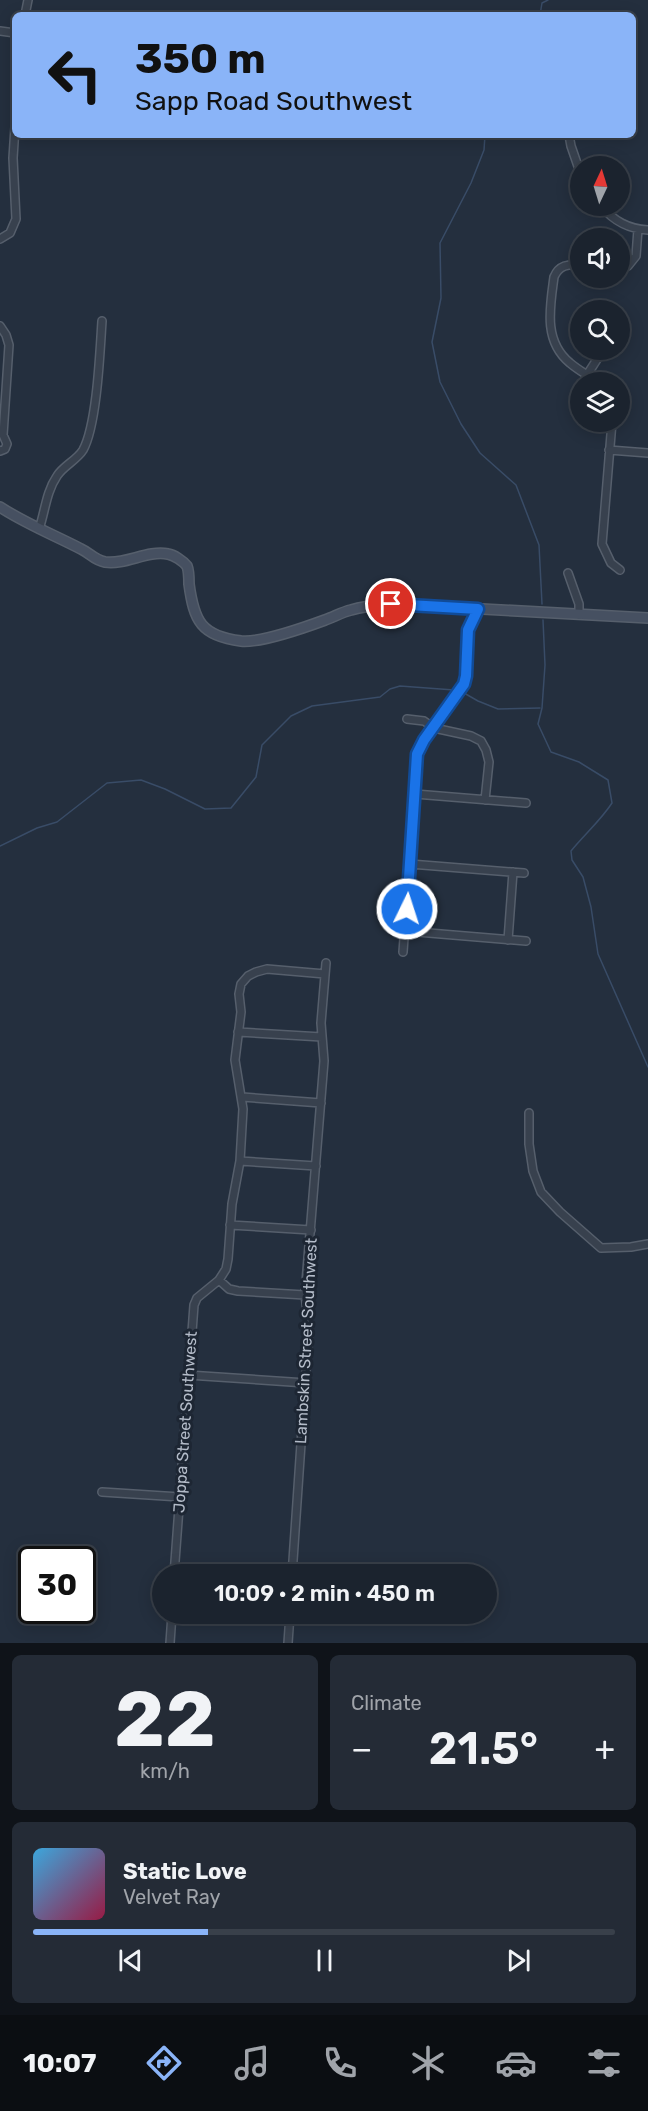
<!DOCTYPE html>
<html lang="en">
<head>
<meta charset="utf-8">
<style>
	:root { --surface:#1b232e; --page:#242b36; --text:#f1f3f6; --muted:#a0a4aa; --line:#39404a; --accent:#8ab4f8 }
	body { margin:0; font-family:Rubik,sans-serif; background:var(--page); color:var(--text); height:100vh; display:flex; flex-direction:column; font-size:22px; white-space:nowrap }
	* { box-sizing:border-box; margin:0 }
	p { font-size:20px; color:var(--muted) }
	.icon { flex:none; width:33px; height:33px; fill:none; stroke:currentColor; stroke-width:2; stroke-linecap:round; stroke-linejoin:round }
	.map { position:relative; height:1643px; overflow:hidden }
	.drawer { display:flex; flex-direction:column; gap:12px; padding:12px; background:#0f1319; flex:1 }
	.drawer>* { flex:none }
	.guide { position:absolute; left:12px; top:12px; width:624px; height:126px; border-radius:9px; box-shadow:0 3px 15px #0003,0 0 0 2px var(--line); background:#8ab4f8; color:#111; overflow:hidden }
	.needle { width:39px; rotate:4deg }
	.fabs { position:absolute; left:570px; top:156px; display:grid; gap:12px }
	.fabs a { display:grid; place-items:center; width:60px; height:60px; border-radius:50%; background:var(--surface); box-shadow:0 3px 15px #0003,0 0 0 2px var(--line); font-size:30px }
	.speed { position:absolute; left:18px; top:1546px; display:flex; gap:12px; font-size:30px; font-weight:700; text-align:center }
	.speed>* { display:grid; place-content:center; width:78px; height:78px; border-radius:50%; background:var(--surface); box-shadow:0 3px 15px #0003,0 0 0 2px var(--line); line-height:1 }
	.speed .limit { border:3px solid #111; border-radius:9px; background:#fff; color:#111 }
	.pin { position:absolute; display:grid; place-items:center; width:51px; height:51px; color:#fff; margin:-26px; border:3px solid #fff; border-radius:50%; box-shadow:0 2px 6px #0007 }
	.me { position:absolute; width:66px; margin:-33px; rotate:4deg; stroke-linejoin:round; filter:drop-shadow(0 0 4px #0008) }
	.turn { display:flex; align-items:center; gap:21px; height:126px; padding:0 24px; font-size:27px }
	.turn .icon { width:78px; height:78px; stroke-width:2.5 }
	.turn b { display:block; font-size:42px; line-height:51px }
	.big { font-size:45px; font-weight:600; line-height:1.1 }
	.drawer .tile { flex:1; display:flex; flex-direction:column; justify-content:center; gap:9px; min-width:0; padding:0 21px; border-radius:9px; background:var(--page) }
	.drawer .dial { align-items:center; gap:0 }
	.dial b { font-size:78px; line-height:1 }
	.song { display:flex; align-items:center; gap:18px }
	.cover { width:72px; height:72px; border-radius:9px; background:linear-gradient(135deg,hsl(200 70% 55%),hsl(340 70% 35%)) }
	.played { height:6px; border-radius:3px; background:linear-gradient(90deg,var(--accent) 30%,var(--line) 30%) }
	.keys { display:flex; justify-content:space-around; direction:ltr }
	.heat { display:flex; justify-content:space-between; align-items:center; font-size:33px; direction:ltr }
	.drawer .tiles { flex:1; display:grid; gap:12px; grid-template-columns:1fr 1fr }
	.tile:last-child { grid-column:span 2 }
	.trip { position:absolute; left:152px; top:1564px; width:345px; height:60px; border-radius:30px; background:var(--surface); box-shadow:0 3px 15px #0003,0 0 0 2px var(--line); font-weight:600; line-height:60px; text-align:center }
	.tab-bar { display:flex; height:96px; justify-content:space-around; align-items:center; background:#0b0e12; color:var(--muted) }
	.tab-bar .icon { width:42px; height:42px }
	.tab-bar .current { color:var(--accent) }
	.tab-bar b { font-size:27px; color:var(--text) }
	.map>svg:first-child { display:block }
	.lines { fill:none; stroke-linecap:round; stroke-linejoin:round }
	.stream { stroke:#394c67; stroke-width:1.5 }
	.street-casing { stroke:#565f6c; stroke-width:10 }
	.secondary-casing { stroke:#565f6c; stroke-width:12 }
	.street { stroke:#38414e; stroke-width:7 }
	.secondary { stroke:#465061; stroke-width:9 }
	.route-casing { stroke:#114b97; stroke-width:15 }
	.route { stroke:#1a73e8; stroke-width:10 }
	.labels { text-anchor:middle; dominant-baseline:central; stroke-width:6; stroke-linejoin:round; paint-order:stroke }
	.street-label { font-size:16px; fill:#b4bcc9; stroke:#1d2633 }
</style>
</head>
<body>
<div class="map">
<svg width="648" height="1643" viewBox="0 0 648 1643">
	<rect width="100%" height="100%" fill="#242f3e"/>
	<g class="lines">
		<path class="stream" d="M540 15 542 3 548 0
			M485 135 484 150 471 183 440 243 441 298 432 342 440 382 461 424 480 453 516 485 539 545 542 604
			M543 620 545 665 542 708 538 724 551 752 579 762 608 780 612 803C601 820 584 835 571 851L572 860 583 877 591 907 598 954 648 1067
			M464 693 478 701 498 709 540 708
			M0 846 37 828 57 822 107 783 141 780 165 789 205 809 231 808 256 777 262 745 291 716 312 706 380 697 390 689 400 686 454 690"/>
		<g class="street-casing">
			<path id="street" d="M25 15 28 0
				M0 31 15 33
				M569 135 571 146 580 172
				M601 206C614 221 628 229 648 230
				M0 239 10 233 16 219 13 158 15 127
				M580 265C568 264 559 265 554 277 550 307 543 341 570 363 578 370 588 375 597 382
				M620 267 628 266 636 256 638 229
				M0 326 6 335 9 345 3 435 7 444 5 449 0 451
				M587 375 603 350
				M612 422 602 544 611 563 620 570
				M609 450 648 453
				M39 529C45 512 46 492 57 476 63 466 77 460 83 450 97 425 100 351 102 321
				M568 573 579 604V615
				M407 719 424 721 434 728 471 736 481 741 486 750 489 762 485 800
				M415 794 526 803
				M410 864 524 873
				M405 931 526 941
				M508 940 513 872
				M403 952 417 754 424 740 464 684 466 676 468 630 478 609
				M238 1032 322 1037
				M242 1097 321 1103
				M529 1113V1144L533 1171 541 1192 560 1212 601 1248 631 1247 648 1244
				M240 1161 316 1166
				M230 1225 311 1230
				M219 1280 229 1289 238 1291 305 1295
				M188 1375 306 1383
				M102 1492 180 1497
				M174 1575 194 1305 197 1298 219 1280 226 1269 228 1259 232 1204 240 1161 243 1109 235 1060 241 1012 239 994 241 984 248 976 256 972 267 969 325 974
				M292 1575 309 1327 305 1295 324 1061 321 1023 326 963
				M170 1643 172 1614
				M288 1643 290 1614"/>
		</g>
		<g class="secondary-casing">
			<path id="secondary" d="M0 507C26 524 54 535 81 549 90 553 94 560 105 562 126 565 147 550 168 554 174 555 183 561 187 566 189 571 189 579 189 584 194 621 201 636 241 641 261 643 306 627 325 620 334 617 342 612 351 610 364 606 378 605 391 604L648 618"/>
		</g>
		<use href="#street" class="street"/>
		<use href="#secondary" class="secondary"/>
	</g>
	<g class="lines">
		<g class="route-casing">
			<path id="route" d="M391 604 478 609 468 630 466 676 464 684 424 740 417 754 407 909"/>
		</g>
		<use href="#route" class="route"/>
	</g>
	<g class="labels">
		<g class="street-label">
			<text transform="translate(306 1341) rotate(-87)">Lambskin Street Southwest</text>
			<text transform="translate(185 1422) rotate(-86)">Joppa Street Southwest</text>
		</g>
	</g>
</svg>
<div class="fabs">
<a><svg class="needle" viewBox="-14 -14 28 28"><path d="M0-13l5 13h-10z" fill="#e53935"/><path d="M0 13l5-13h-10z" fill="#a0a4aa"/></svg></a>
<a><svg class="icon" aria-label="sound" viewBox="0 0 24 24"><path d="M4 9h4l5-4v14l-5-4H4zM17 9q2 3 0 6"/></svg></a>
<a><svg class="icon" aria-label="search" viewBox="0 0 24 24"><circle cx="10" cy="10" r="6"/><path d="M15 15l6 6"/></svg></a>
<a><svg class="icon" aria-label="layers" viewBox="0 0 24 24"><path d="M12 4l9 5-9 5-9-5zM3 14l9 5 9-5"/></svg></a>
</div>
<div class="speed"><div class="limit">30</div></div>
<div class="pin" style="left:391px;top:604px;background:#d93025"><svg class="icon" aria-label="arrive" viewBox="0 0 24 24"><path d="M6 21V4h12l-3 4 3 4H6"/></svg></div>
<svg class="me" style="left:407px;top:909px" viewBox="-20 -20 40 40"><circle r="17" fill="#1a73e8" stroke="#fff" stroke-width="3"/><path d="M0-11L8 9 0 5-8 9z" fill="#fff"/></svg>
<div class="trip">10:09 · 2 min · 450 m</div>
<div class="guide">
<div class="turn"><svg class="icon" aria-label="left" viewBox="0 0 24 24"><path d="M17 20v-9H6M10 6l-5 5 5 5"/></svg><div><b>350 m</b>Sapp Road Southwest</div></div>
</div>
</div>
<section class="drawer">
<div class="tiles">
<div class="tile dial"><b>22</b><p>km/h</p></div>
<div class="tile"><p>Climate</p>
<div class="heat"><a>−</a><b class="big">21.5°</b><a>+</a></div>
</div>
<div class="tile">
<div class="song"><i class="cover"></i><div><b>Static Love</b><p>Velvet Ray</p></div></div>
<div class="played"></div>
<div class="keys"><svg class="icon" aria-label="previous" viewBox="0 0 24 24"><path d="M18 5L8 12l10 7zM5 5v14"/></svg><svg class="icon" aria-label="pause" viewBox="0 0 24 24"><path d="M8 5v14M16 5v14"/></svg><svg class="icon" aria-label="next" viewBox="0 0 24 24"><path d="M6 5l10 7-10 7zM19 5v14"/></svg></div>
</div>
</div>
</section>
<nav class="tab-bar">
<b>10:07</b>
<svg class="icon current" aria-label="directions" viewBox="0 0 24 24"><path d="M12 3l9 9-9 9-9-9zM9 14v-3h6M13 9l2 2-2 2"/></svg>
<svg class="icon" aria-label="music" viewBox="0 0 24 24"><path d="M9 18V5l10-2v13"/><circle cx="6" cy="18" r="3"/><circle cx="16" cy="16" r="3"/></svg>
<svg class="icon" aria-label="phone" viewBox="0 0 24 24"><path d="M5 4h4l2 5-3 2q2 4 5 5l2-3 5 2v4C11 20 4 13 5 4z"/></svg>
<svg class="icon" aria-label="climate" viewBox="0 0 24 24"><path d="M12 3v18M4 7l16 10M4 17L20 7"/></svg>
<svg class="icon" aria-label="car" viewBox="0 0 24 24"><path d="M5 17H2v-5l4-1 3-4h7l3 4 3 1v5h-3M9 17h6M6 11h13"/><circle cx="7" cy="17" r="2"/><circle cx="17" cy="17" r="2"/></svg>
<svg class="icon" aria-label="filters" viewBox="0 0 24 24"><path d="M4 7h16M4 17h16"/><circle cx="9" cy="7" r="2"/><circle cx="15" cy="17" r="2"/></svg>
</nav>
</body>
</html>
